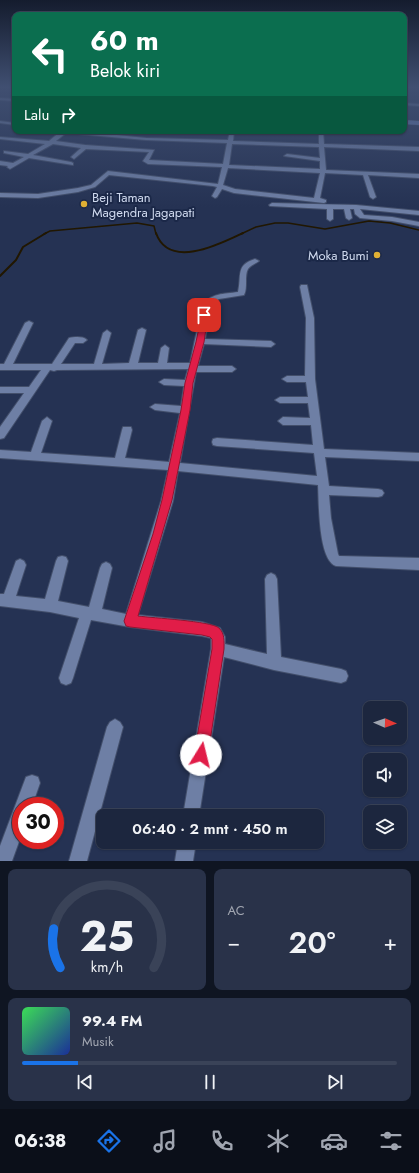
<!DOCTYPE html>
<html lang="id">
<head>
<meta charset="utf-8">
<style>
	:root { --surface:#1c263e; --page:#293249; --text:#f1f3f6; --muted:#a0a5b0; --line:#3a4358; --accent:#1a73e8 }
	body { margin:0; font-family:Jost,sans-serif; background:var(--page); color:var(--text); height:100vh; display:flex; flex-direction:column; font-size:15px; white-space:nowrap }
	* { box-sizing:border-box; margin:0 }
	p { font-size:13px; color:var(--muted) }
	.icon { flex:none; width:22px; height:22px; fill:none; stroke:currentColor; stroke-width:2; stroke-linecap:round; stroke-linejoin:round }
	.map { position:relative; height:861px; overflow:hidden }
	.details { display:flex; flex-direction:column; gap:8px; padding:8px; background:#0f1522; flex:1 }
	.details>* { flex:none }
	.hud { position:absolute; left:12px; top:12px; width:395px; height:122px; border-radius:8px; box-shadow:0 1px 3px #0004,0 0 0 1px var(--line); background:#0b6e4f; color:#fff; overflow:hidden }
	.needle { width:26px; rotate:92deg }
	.tools { position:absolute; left:363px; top:701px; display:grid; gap:8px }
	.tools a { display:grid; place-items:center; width:44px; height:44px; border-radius:8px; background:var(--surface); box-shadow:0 1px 3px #0004,0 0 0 1px var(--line); font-size:20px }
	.speed { position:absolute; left:12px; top:797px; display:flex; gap:8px; font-size:20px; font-weight:700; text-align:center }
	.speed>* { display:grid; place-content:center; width:52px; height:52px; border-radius:50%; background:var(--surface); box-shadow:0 1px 3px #0004,0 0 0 1px var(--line); line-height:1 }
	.speed .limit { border:6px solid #d22; background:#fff; color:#111 }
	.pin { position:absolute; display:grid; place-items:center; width:34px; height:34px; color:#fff; margin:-17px; border-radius:8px; box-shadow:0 2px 6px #0006 }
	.me { position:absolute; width:44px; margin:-22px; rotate:9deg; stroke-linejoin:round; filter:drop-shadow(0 0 3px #0008) }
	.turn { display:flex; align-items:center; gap:14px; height:84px; padding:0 12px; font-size:18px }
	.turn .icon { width:52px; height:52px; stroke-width:2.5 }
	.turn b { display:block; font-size:28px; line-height:34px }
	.then { display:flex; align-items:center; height:38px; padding:0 12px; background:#0003; gap:8px; font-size:15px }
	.big { font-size:30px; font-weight:600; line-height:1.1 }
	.details .widget { flex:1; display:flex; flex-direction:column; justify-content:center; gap:6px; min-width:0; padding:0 14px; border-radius:8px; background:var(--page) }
	.details .dial { align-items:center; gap:0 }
	.dial svg { height:104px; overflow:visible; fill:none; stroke:var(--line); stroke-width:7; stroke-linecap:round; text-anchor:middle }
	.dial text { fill:var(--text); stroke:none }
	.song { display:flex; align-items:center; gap:12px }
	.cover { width:48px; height:48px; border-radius:6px; background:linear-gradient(135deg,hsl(130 70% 55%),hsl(230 70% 35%)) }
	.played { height:4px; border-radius:2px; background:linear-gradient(90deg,var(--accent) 15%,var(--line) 15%) }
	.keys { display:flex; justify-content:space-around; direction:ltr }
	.heat { display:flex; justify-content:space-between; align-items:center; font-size:22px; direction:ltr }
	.details .tiles { flex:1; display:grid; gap:8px; grid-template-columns:1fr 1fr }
	.widget:last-child { grid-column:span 2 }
	.trip { position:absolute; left:96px; top:809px; width:228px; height:40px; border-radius:8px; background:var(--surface); box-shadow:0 1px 3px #0004,0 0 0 1px var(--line); font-weight:600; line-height:40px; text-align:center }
	.tabs { display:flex; height:64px; justify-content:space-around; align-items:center; background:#0b0f19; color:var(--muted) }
	.tabs .icon { width:28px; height:28px }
	.tabs .selected { color:var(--accent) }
	.tabs b { font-size:18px; color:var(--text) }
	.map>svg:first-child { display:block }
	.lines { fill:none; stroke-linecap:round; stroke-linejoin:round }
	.stream-far1 { stroke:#211701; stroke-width:1.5 }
	.stream { stroke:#211701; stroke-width:2 }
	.minor-casing { stroke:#434f6b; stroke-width:2 }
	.major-casing { stroke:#434f6b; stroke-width:1 }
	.minor { fill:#6e7fa5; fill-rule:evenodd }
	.major { fill:#6b83bb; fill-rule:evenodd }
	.route { fill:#e11d48; stroke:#92132f }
	.poi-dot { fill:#e0b034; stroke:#1b2848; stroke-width:1.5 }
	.labels { text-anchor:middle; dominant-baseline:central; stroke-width:4; stroke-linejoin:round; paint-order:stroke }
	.far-poi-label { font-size:13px; fill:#cfd9ee; stroke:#1b2848; text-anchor:start }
</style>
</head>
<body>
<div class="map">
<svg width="419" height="861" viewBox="0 0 419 861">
	<rect width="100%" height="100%" fill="#253253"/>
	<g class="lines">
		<path class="stream-far1" d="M44 234 50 231 137 223 154 226 156 234
			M241 234 256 227 275 223H288L325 229 369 221 390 223 419 230"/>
		<path class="stream" d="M156 233C169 270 220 244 243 233
			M0 276 16 260 23 247 46 233"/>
		<g class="minor-casing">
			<path id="minor" d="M0 98 15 99V101L0 100Z
				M404 103 419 104V106L404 105Z
				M0 121 15 123V125L0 123Z
				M61 131H78L146 138 228 140 230 131H234L233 141 319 144V131H323L324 144 419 147V151L324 147 326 170 419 174V178L368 175 376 197 373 199 370 197 363 175 325 173 320 198 326 200V202L324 203 234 193 222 189 217 197 215 198 212 196 217 187 213 186 109 175 95 187 78 192 38 198 0 197V193L38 194 78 188 91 185 108 171 218 184 222 167 148 164 143 161 149 152 86 149 74 159 71 157 81 148 53 144 33 155 71 162 73 163V165L29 158 10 169 7 167 8 166 0 165V161L13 163 24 157 4 153V151L28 154 45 144 0 139V137L49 141ZM66 133 146 140 227 143 223 164 149 160 154 150 85 145 56 141ZM232 144 319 147 320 158 287 154 284 156 320 161V169L229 165ZM228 168 320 173 314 198 235 189 223 185Z
				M272 203 356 205 419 211V215L360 209 364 215 392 217 419 222V226L392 221 360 218 355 214 354 209H350L352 218 349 220 346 218 344 209H333V219L330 221 327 219V209L270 206 269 205Z
				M255 259 259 261C255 264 251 265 248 269 244 276 248 287 244 295L219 299 212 303 205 339 271 341 275 344 271 347 204 344 198 366H232L236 369 232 372H196L180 463 317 476 314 453 217 446 213 445 212 442 213 439 217 438 313 445 311 425H283L278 421 283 417 310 418 308 403H280L275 400 280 397H308L306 382H287L282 379 287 376H305L306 318 300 287 301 285H307L314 318 315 379 324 449 419 453V461L325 457 329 486 378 489 382 490 384 493 382 496 378 497 329 495 331 518 338 554 339 556 419 558V570L336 566C318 560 319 502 318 485L178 471 173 501 138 615 202 622 220 628 225 637V644L267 654 265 579 267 575 271 573 275 575 277 579 281 657 341 669 346 671 348 676 346 681 341 683 274 670 224 657 199 816H183L211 649V638L202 636 130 627 91 620 73 678 71 683 66 685 61 683 59 678 79 618 50 612 0 606V594H4L16 561 20 559 24 561 26 565 16 596 45 599 56 561 58 557 62 556 66 557 68 561 58 601 89 607 100 568 102 564 106 562 110 564 112 568 102 609 126 614 161 501 168 470 0 458V450L31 452 42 421 47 417 52 421 41 453 115 458 122 430 123 427H131L132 430 125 458 169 462 180 413 155 410 150 407 155 404 181 406 184 386 164 385 159 382 164 379 185 380 188 369 57 370 54 371 50 370 4 438 0 439V427L24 393H0V387H29L41 370H0V364H4L25 323 29 321 33 323 13 364H52L69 338C74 337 83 336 87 340L83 343H75L61 364H94L103 333 107 330 111 333 102 364 129 363 138 330 142 328 146 330 138 363H158L161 348 165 345 169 348 167 363H190L202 306C210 293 224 294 238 292 242 276 235 265 255 259Z
				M115 719 120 722 123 727 87 861H69L107 727 110 722Z
				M32 775 38 777 40 783 32 806H21V836L12 861H0V846L26 777Z
				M178 842H196L193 861H175Z"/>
		</g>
		<g class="major-casing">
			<path id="major" d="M404 120 419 121V125L404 124Z"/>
		</g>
		<use href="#minor" class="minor"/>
		<use href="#major" class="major"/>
	</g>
	<linearGradient id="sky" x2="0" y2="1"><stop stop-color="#141c2e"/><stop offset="0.42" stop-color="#404f71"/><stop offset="1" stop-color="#404f71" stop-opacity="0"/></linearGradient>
	<rect width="419" height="207" fill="url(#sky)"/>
	<path class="route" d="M202 313H207L208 315 204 342 193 383 190 410 172 500 138 616C152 618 211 621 219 628 225 634 224 641 224 649L208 755 206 760 201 762 196 760 194 755 212 649V639L210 637 202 635 130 627 126 626 124 621 153 534 162 500 181 410 185 383 196 342Z"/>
	<g class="poi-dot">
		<circle cx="84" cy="204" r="4"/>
		<circle cx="377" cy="255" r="4"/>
	</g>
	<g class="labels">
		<g class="far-poi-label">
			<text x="92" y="197">Beji Taman<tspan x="92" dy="15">Magendra Jagapati</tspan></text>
			<text x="369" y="255" text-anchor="end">Moka Bumi</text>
		</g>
	</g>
</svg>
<div class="tools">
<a><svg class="needle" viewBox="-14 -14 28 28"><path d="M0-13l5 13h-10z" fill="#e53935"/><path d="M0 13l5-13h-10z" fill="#a0a5b0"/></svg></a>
<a><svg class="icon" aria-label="sound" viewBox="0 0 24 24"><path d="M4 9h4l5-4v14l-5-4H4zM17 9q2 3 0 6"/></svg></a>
<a><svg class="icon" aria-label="layers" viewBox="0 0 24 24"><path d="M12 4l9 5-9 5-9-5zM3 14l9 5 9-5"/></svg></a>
</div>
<div class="speed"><div class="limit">30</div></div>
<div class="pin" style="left:204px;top:315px;background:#d93025"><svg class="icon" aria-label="arrive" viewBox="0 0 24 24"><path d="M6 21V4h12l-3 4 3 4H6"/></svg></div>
<svg class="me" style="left:201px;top:755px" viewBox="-20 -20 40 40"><circle r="19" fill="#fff"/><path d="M0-13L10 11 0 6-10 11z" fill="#e11d48"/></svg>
<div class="trip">06:40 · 2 mnt · 450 m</div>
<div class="hud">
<div class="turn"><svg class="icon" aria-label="left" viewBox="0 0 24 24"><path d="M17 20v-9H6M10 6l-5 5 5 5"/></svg><div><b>60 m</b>Belok kiri</div></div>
<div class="then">Lalu<svg class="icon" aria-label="right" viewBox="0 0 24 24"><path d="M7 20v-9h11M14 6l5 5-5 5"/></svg></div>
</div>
</div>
<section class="details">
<div class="tiles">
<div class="widget dial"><svg viewBox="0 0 100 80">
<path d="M14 69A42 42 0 1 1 86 69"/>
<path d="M14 69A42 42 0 0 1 9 39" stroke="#1a73e8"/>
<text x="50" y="56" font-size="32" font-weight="700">25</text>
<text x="50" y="72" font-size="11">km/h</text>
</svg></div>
<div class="widget"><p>AC</p>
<div class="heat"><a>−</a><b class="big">20°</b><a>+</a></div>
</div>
<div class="widget">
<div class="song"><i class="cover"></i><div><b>99.4 FM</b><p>Musik</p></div></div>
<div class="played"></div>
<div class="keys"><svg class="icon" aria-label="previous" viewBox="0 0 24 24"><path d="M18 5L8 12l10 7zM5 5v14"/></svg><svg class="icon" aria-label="pause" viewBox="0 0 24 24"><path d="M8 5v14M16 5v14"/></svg><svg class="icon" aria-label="next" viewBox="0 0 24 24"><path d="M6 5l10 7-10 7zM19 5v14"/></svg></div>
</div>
</div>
</section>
<nav class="tabs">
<b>06:38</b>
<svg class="icon selected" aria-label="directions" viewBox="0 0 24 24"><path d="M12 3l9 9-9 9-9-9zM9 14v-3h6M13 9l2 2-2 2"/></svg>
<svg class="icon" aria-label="music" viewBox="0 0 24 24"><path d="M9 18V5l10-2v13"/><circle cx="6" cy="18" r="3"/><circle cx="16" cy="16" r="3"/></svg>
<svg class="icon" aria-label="phone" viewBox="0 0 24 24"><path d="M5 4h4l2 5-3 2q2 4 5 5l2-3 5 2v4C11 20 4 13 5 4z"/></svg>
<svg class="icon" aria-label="climate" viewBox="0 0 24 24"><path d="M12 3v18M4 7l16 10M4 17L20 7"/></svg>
<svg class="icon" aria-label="car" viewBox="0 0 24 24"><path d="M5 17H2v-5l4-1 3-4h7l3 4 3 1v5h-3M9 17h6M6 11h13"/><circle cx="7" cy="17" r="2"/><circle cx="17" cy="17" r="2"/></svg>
<svg class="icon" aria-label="filters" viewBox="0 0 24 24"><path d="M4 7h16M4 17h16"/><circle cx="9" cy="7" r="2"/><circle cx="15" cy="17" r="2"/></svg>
</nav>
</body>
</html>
